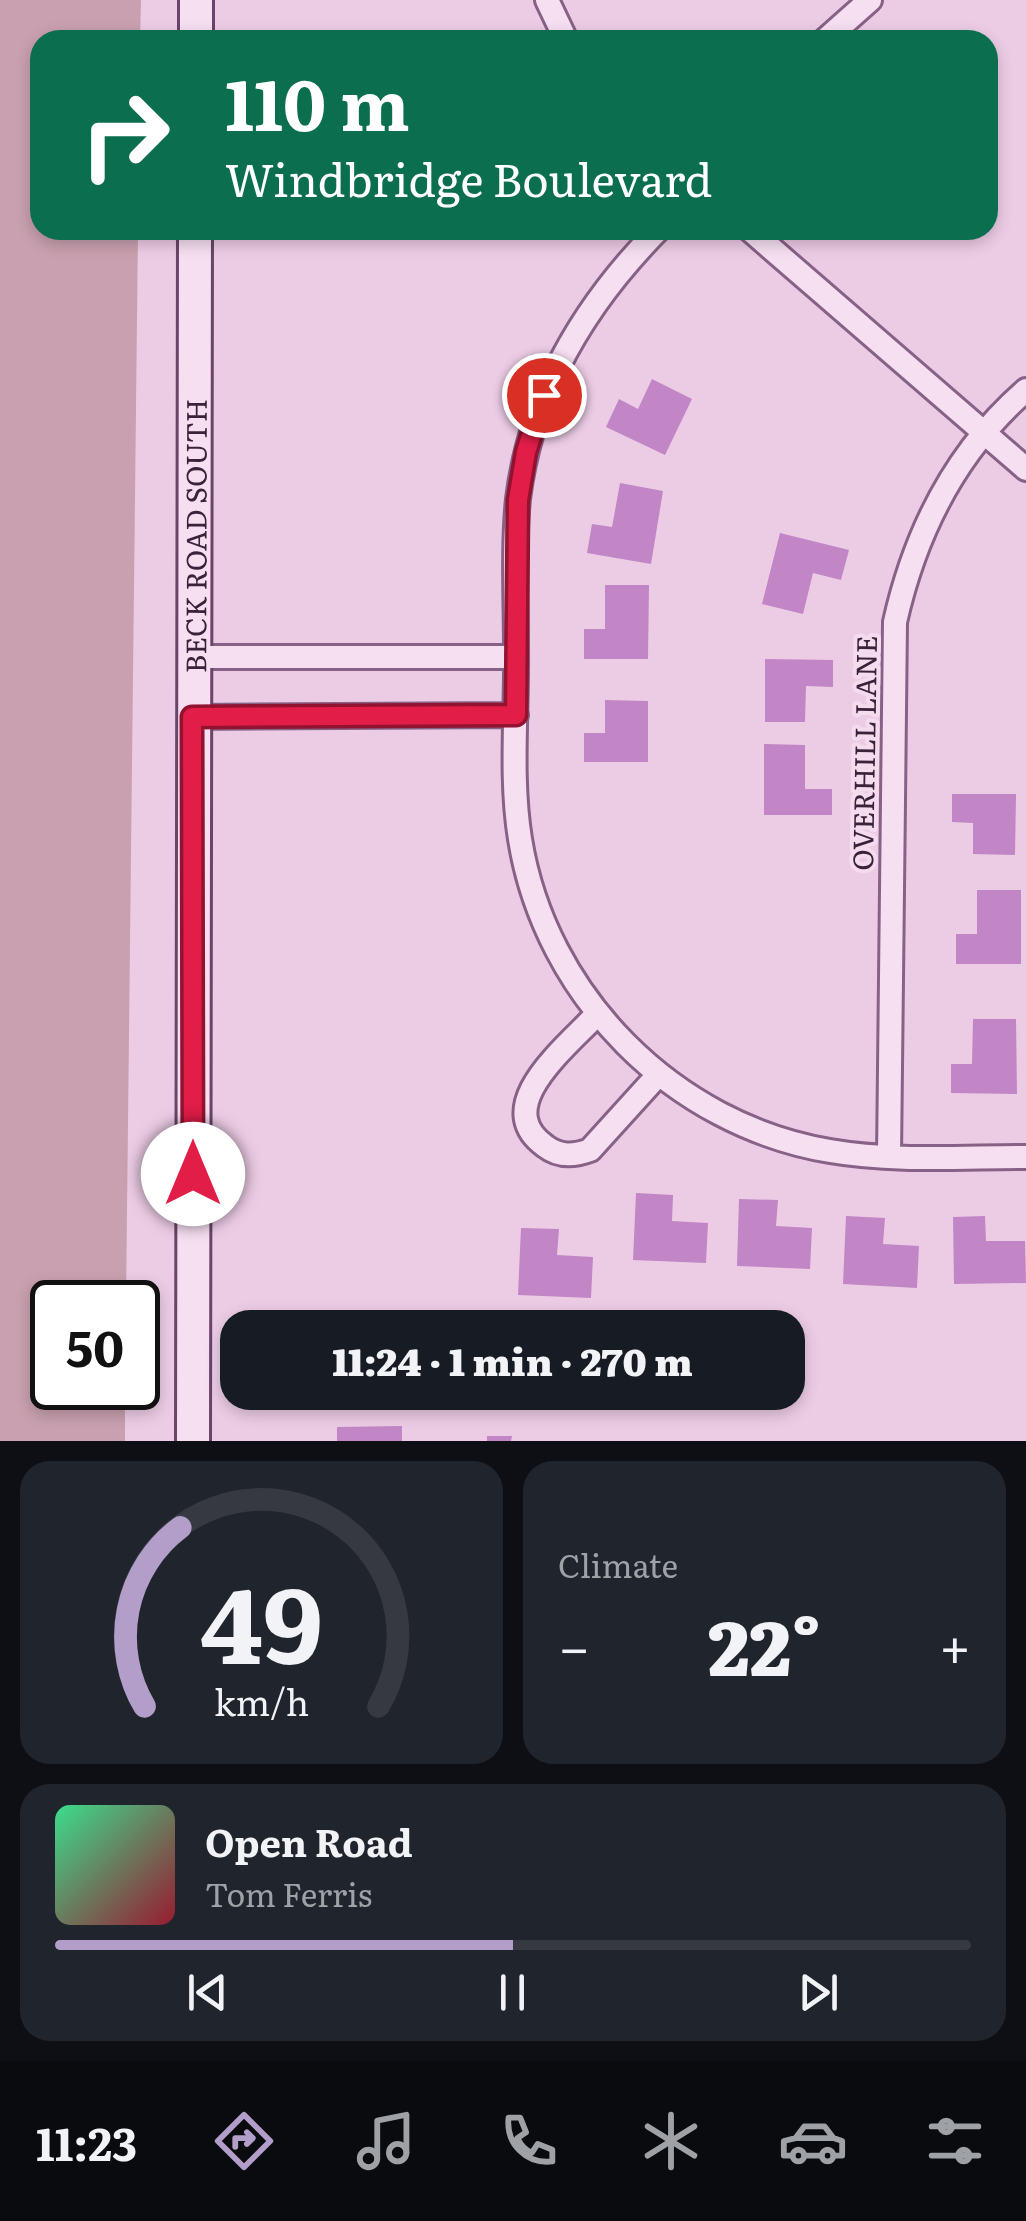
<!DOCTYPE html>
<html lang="en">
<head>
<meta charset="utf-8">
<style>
	:root { --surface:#171b24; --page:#20242c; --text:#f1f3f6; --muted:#9ea1a6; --line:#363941; --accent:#b29ec9 }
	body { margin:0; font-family:Literata,serif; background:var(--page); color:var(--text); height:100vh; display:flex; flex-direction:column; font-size:38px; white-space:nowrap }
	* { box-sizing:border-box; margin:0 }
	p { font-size:32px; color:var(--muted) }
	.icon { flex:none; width:55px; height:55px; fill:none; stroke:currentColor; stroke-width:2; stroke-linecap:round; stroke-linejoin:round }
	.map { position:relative; height:1441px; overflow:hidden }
	.sheet { display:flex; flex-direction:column; gap:20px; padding:20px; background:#0d0f14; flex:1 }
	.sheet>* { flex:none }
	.banner { position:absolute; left:30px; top:30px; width:968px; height:210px; border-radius:30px; box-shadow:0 5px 15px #0003; background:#0b6e4f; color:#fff; overflow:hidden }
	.speed { position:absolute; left:30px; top:1280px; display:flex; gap:20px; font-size:50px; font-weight:700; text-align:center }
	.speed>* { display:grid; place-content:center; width:130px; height:130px; border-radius:50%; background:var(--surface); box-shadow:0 5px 15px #0003; line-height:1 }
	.speed .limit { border:5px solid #111; border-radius:15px; background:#fff; color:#111 }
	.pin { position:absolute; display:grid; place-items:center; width:85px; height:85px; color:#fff; margin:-42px; border:5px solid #fff; border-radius:50%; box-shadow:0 2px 10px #0007 }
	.me { position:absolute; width:110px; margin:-55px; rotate:0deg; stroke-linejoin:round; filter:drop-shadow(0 0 8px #0008) }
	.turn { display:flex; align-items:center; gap:35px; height:210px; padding:0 30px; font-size:45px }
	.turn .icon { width:130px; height:130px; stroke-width:2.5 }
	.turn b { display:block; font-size:70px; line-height:85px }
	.big { font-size:75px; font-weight:800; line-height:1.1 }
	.sheet .tile { flex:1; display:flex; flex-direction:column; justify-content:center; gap:15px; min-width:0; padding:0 35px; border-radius:30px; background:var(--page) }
	.sheet .dial { align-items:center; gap:0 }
	.dial svg { height:260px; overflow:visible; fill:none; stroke:var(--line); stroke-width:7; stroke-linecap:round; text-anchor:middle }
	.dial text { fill:var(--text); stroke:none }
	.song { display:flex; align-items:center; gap:30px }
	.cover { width:120px; height:120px; border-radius:15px; background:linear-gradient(135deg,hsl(150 70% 55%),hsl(350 70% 35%)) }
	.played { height:10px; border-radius:5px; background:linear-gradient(90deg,var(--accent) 50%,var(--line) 50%) }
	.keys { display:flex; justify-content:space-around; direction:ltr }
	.heat { display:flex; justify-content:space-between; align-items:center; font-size:55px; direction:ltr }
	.sheet .tiles { flex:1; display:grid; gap:20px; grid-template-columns:1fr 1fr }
	.tile:last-child { grid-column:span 2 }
	.trip { position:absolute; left:220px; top:1310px; width:585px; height:100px; border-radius:30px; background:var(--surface); box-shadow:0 5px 15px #0003; font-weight:800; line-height:100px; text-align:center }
	.tab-bar { display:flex; height:160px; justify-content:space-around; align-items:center; background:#090b0e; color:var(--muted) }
	.tab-bar .icon { width:70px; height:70px }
	.tab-bar .on { color:var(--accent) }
	.tab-bar b { font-size:45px; color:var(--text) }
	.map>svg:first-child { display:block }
	.green { fill:#c9a0af }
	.building { fill:#c285c6 }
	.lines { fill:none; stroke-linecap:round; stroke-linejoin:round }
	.street-casing { stroke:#886186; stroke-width:28 }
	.secondary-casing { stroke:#6a4469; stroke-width:38 }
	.street { stroke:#f7dff2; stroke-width:22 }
	.secondary { stroke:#f7dff2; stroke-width:32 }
	.route-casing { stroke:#92132f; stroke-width:25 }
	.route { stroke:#e11d48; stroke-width:18 }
	.labels { text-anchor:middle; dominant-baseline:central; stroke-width:8; stroke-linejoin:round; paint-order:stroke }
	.street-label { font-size:28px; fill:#3a233a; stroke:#f4dbee }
</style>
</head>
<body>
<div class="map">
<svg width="1026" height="1441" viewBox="0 0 1026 1441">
	<rect width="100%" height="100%" fill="#eccce5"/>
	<path class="green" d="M0 0H141L140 40H40V230H138L126 1302H52V1388H125V1441H0Z"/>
	<path class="building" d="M652 379 692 399 665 455 606 427 619 399 638 409Z
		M620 483 663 491 651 564 587 553 592 524 612 527Z
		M780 533 849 550 841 580 813 573 803 614 762 604Z
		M605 585H649L648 659H584V629H605Z
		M765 659 833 660V687L806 686 805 722H765Z
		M605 700 648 701V762H584V733H605Z
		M764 744 805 745V789H832V815H764Z
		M952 794H1016L1015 855 973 854V823L952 822Z
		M977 890H1021V964H956V934H977Z
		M973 1019H1016L1017 1094 951 1093V1064H972Z
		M636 1193 673 1195 672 1221 708 1223 706 1263 633 1260Z
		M739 1199 778 1200 776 1226 812 1228 810 1269 737 1266Z
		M846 1216 885 1218 883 1244 919 1246 917 1288 843 1284Z
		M985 1216 986 1241H1025L1026 1283 954 1284 953 1217Z
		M521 1228 559 1229 557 1255 593 1257 591 1298 518 1295Z
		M402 1426V1441H337V1427Z
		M487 1436H512L511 1441H487Z"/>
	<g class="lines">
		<g class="street-casing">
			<path id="street" d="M547 0 566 40
				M825 40 870 0
				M658 230C584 305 531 393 518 499 513 549 516 600 516 650 517 712 510 778 520 839 545 996 674 1125 830 1151 894 1162 961 1157 1026 1157
				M750 230 1026 469
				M193 657H516
				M192 717 516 715
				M597 1014C568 1046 489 1106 545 1146 559 1157 574 1156 590 1150L658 1075
				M889 1157 895 622C915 533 956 451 1026 390"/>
		</g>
		<g class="secondary-casing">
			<g id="secondary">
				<path d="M196 40V0"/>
				<path id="s1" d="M193 1441 195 230"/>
			</g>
		</g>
		<use href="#street" class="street"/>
		<use href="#secondary" class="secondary"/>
	</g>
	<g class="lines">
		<g class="route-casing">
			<path id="route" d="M193 1174 192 717 516 715 518 500 526 452 544 395"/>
		</g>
		<use href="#route" class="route"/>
	</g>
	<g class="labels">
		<g class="street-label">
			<text stroke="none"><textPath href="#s1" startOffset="905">BECK ROAD SOUTH</textPath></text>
			<text transform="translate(863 753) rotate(-89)">OVERHILL LANE</text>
		</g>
	</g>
</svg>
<div class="speed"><div class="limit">50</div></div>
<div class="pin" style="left:544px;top:395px;background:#d93025"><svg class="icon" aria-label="arrive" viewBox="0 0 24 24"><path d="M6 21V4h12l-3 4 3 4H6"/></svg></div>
<svg class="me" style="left:193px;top:1174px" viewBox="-20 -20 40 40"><circle r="19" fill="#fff"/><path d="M0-13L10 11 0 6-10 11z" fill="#e11d48"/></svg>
<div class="trip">11:24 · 1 min · 270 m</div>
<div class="banner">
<div class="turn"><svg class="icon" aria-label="right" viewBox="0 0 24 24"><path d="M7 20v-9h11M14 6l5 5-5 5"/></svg><div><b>110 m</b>Windbridge Boulevard</div></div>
</div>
</div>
<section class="sheet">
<div class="tiles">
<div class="tile dial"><svg viewBox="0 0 100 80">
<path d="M14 69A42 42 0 1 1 86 69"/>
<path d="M14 69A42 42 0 0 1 25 14" stroke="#b29ec9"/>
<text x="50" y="56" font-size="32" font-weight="700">49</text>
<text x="50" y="72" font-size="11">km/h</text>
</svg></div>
<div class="tile"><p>Climate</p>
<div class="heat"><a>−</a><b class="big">22°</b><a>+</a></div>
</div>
<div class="tile">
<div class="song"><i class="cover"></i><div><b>Open Road</b><p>Tom Ferris</p></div></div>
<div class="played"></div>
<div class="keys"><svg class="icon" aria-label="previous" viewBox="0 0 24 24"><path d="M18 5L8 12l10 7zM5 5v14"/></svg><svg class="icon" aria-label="pause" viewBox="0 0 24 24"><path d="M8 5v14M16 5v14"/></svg><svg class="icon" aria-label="next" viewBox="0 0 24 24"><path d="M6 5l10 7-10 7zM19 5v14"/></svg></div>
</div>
</div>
</section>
<nav class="tab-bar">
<b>11:23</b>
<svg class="icon on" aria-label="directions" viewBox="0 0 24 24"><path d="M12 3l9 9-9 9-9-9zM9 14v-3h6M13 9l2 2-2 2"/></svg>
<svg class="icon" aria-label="music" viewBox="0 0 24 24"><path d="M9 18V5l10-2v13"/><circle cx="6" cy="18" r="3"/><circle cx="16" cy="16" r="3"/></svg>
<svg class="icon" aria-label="phone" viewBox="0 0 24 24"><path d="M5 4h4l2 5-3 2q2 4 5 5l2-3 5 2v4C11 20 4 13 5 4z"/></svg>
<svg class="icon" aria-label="climate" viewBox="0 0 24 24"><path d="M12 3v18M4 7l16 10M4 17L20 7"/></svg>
<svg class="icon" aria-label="car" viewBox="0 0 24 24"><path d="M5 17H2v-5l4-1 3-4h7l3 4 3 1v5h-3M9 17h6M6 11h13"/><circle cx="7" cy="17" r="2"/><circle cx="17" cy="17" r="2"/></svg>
<svg class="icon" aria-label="filters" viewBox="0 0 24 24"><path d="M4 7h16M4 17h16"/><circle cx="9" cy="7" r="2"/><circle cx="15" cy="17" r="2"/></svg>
</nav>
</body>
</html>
